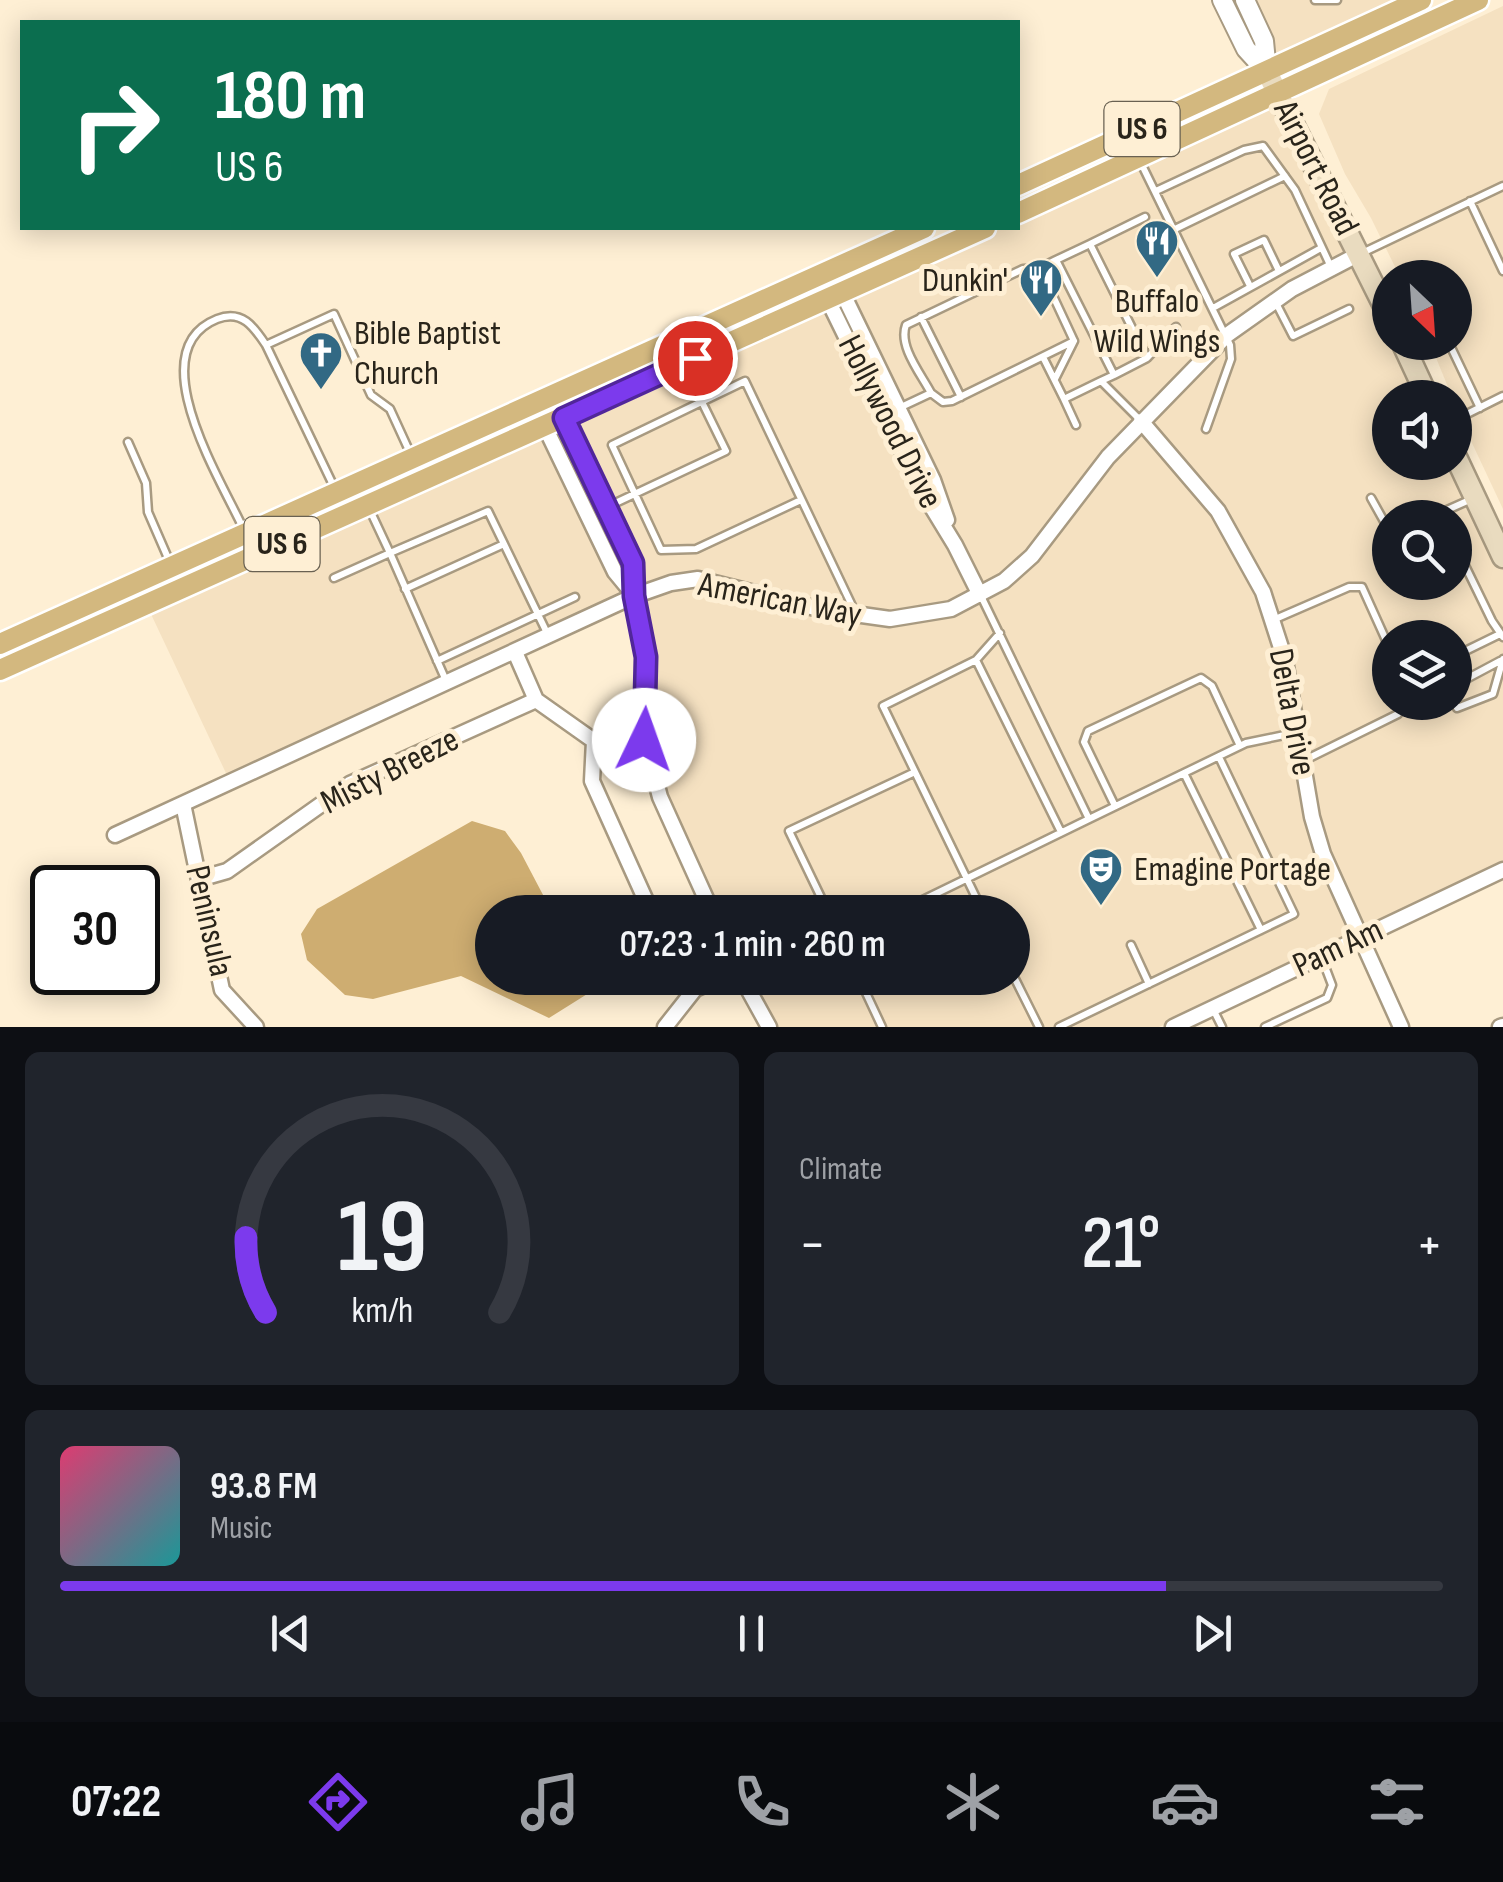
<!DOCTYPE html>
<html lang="en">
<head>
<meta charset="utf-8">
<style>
	:root { --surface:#171b24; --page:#20242c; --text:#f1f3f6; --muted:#9ea1a6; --line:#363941; --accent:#7c3aed }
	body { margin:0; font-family:"Sofia Sans Condensed",sans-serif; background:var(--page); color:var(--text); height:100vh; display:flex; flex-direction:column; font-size:38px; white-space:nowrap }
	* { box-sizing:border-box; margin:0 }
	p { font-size:32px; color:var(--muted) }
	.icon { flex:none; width:55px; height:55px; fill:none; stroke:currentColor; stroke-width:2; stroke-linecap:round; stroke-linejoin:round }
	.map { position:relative; height:1027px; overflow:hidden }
	.drawer { display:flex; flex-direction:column; gap:25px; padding:25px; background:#0d0f14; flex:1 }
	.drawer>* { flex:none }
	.guide { position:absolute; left:20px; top:20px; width:1000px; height:210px; border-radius:0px; box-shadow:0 5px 25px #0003; background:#0b6e4f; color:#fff; overflow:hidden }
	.needle { width:65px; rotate:155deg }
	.fabs { position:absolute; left:1372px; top:260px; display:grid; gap:20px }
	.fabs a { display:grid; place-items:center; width:100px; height:100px; border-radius:50%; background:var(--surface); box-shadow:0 5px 25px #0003; font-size:50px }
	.speed { position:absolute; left:30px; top:865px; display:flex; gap:20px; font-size:50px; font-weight:700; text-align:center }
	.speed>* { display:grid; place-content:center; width:130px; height:130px; border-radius:50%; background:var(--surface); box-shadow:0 5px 25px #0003; line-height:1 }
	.speed .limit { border:5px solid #111; border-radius:15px; background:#fff; color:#111 }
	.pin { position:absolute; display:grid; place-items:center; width:85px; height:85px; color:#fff; margin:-42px; border:5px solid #fff; border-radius:50%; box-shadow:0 2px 10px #0007 }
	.me { position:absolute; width:110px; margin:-55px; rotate:3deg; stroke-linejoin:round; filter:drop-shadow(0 0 8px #0008) }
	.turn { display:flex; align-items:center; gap:35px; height:210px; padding:0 30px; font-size:45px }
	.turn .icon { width:130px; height:130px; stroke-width:2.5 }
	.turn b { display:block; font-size:70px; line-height:85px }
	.big { font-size:75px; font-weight:600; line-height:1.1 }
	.drawer .card { flex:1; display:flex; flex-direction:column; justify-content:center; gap:15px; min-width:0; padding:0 35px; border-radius:15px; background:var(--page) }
	.drawer .dial { align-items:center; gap:0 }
	.dial svg { height:260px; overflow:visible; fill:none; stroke:var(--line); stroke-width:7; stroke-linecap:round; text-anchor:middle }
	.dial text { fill:var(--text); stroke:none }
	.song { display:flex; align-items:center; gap:30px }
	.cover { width:120px; height:120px; border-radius:15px; background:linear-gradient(135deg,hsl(340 70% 55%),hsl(180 70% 35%)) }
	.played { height:10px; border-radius:5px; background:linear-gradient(90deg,var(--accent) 80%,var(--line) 80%) }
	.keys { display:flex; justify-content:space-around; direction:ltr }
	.heat { display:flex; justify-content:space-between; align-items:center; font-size:55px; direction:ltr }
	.drawer .tiles { flex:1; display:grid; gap:25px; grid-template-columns:1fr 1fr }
	.card:last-child { grid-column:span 2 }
	.trip { position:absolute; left:475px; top:895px; width:555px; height:100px; border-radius:50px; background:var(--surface); box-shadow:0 5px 25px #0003; font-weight:600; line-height:100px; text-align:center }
	.dock { display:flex; height:160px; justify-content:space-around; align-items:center; background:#090b0e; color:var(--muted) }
	.dock .icon { width:70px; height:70px }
	.dock .on { color:var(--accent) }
	.dock b { font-size:45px; color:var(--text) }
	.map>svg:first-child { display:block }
	.built { fill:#f5e1c1; fill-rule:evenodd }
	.water { fill:#cead71 }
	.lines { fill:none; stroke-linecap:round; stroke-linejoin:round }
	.service-casing { stroke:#a89a81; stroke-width:11 }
	.minor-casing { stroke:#a89a81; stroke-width:19 }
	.tertiary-casing { stroke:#a89a81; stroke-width:22 }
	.secondary-casing { stroke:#a89a81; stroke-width:25 }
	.primary-casing { stroke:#fff; stroke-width:25 }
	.path { stroke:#aba08c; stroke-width:2.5; stroke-dasharray:8 8; stroke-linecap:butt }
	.service { stroke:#fff; stroke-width:6 }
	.minor { stroke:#fff; stroke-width:14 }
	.tertiary { stroke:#fff; stroke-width:18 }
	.secondary { stroke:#e9dbbf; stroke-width:20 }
	.primary { stroke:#d3b87f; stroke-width:20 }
	.route-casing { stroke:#51269a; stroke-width:25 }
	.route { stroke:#7c3aed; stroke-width:18 }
	.labels { text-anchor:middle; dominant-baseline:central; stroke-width:10; stroke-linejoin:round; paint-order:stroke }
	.shield { fill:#feefd4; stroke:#696152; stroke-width:2.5 }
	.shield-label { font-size:32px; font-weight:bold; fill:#29241a }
	.street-label { font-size:35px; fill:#29241a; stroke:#feefd4 }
	.poi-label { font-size:35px; fill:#29241a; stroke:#feefd4; text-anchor:start }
</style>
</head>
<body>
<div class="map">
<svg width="1503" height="1027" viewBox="0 0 1503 1027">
	<rect width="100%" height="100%" fill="#feefd4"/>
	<path class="built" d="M1241 0H1403L1270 62Z
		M1503 6V509L1456 409 1455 398 1452 397 1430 343 1455 342V278L1400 277 1371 218 1345 174 1319 114 1329 89Z
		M1276 102 1390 333V342L1395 343 1422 397 1390 398V462L1454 463 1503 563V864L1159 1027H777L750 978H1012V912H720L667 799 650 741 654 644 641 601 233 788 150 612 1000 228H1018V220ZM1390 518H1455V582H1390ZM1390 638H1455V702H1390Z"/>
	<path class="water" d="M472 821 505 831 521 853 552 912H492V978H585L592 991 549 1018 461 976 373 999 345 995 307 960 301 934 317 909Z"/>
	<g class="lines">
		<g class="service-casing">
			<path id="service" d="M1315 0H1337
				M1139 159 1230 345 1231 359 1206 429
				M1156 191 1244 150 1263 146 1295 190 1331 267
				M1470 201 1503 271
				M1173 230 1285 176
				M1090 244 1145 217
				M1360 254 1503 186
				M1040 268 1074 341
				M1250 286 1234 254 1264 240 1278 269
				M1275 301 1293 336 1349 309
				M1213 308 1321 248
				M921 317 961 397
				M1449 343 1480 408
				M1043 357 1064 399 1101 381 1140 420
				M1147 358 1176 327
				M1055 379 1074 341
				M1101 381 1114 375 1056 260 1090 244 1147 358 1114 375
				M931 393 943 402 952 401 1074 341
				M1064 399 1076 425
				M899 408 931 393C921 374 898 346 906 325L1023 269 1040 268 1056 260
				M1455 420 1503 396
				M128 442 146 483 148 512 171 565
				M334 487 266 345 334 314 371 395 390 409 412 457
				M1371 498 1390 532
				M801 500 696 549 661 550 612 445 745 381 856 614
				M609 506 726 451 702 402
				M1429 518 1474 498
				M243 528C221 480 139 350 217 319 242 309 254 327 266 345
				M1455 545 1492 621 1503 637
				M334 578 390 553 368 506
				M405 589 504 544
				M1273 620 1349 587H1362L1390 649
				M1455 656 1500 634
				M976 660 1000 633
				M437 661 575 597
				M447 683 390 553 488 511 548 635
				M1455 685 1500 661
				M1455 702 1457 708 1493 694 1503 659
				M1303 761 1398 714 1405 702
				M1184 773 1261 930
				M1115 806 1084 742 1088 731 1201 678 1212 686 1240 746
				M1089 819 1246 743 1294 733
				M828 912 789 831 915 772
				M898 912 1089 819 981 596
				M983 912 883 706 976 660 1061 832
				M1131 945 1149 984
				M1012 973 1039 1027
				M859 978 882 1027
				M1213 1009 1222 1027
				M1059 1027 1294 914 1219 757
				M1265 1027 1327 998 1332 985 1321 956"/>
		</g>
		<g class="minor-casing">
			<path id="minor" d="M842 292 933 480 947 520
				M827 298 919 486 955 545 980 595
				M552 395 633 563 634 596 647 657 645 740 660 797 712 912
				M534 404 615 572 634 595
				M1141 421 1218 511 1263 592 1285 660 1312 817 1323 854 1401 1027
				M515 652 536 700 594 741 645 740
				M594 741 592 781 651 912
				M183 804 222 990 256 1027
				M115 835 634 596 671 583 698 579 819 609 890 619 951 609 1004 581 1032 556 1108 457 1227 335 1292 289 1359 254
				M199 879 227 871 350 784 536 700
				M742 978 769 1027
				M665 1027 695 989 720 978
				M1173 1027 1503 870
				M1500 1027 1503 1026"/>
		</g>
		<g class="tertiary-casing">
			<path id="tertiary" d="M1222 0 1246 49 1267 72
				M1245 0 1264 41 1267 72"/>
		</g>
		<g class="secondary-casing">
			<path id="secondary" d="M1267 72 1390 318
				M1402 342 1428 398
				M1455 455 1503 557"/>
		</g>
		<g class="primary-casing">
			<path id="primary" d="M1018 185 1421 0
				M1018 213 1478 0
				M0 644 924 228
				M0 670 985 228"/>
		</g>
		<path class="path" d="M1460 427 1467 442"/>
		<use href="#service" class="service"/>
		<use href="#minor" class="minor"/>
		<use href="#tertiary" class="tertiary"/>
		<use href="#secondary" class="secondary"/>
		<use href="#primary" class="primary"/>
	</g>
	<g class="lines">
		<g class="route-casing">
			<path id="route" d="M644 740 646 657 634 596 633 563 564 418 695 358"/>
		</g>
		<use href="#route" class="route"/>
	</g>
	<defs>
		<g id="restaurant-pin" transform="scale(2.25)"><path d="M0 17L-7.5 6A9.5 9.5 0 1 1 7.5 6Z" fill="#326984" stroke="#feefd4"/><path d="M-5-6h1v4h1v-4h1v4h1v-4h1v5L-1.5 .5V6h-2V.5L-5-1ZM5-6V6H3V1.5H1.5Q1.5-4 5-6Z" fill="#fff"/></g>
		<g id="church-pin" transform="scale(2.25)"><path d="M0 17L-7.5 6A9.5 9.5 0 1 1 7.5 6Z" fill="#326984" stroke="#feefd4"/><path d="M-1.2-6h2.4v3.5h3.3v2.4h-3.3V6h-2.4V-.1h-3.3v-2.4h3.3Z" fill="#fff"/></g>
		<g id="theatre-pin" transform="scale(2.25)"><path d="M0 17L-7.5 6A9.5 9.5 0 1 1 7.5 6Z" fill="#326984" stroke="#feefd4"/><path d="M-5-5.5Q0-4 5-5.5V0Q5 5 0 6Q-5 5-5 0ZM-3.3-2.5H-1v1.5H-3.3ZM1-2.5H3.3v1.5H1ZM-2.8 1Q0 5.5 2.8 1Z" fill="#fff"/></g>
	</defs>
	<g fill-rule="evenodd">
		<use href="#restaurant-pin" x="1157" y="241"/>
		<use href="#restaurant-pin" x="1041" y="280"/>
		<use href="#church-pin" x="321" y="353"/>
		<use href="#theatre-pin" x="1101" y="869"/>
	</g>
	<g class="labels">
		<g class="shield">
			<rect x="1104.5" y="102" width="75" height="54" rx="8"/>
			<rect x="244.5" y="517" width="75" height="54" rx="8"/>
		</g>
		<g class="shield-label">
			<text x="1142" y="129">US 6</text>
			<text x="282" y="544">US 6</text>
		</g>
		<g class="street-label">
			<text transform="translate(1316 168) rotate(63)">Airport Road</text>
			<text transform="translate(890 422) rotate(63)">Hollywood Drive</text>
			<text transform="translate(780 600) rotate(11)">American Way</text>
			<text transform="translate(1292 712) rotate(79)">Delta Drive</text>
			<text transform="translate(390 771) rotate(-27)">Misty Breeze</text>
			<text transform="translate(209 921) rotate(77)">Peninsula</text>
			<text transform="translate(1338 948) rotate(-25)">Pam Am</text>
		</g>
		<g class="poi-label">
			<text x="1008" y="280" text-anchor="end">Dunkin'</text>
			<text x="1157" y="301" text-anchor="middle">Buffalo<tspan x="1157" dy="40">Wild Wings</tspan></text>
			<text x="354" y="333">Bible Baptist<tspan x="354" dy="40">Church</tspan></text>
			<text x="1134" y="869">Emagine Portage</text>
		</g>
	</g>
</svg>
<div class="fabs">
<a><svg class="needle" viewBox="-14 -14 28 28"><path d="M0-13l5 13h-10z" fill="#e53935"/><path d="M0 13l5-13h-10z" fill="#9ea1a6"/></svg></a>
<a><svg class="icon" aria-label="sound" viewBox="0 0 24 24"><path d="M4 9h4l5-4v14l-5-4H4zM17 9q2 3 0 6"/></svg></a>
<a><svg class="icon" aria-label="search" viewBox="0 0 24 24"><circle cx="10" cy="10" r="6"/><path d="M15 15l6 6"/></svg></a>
<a><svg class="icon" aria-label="layers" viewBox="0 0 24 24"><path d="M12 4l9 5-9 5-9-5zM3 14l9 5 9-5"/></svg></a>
</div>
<div class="speed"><div class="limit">30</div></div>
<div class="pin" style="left:695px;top:358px;background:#d93025"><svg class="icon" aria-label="arrive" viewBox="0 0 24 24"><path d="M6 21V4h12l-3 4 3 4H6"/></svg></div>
<svg class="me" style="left:644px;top:740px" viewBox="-20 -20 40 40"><circle r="19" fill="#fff"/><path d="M0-13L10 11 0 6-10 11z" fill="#7c3aed"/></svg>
<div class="trip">07:23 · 1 min · 260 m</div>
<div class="guide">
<div class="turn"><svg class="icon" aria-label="right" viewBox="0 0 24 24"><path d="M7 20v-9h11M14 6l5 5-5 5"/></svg><div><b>180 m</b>US 6</div></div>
</div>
</div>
<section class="drawer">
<div class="tiles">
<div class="card dial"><svg viewBox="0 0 100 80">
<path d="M14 69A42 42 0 1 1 86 69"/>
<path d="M14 69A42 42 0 0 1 8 46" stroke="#7c3aed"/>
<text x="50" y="56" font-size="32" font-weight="700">19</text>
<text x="50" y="72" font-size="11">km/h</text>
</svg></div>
<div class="card"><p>Climate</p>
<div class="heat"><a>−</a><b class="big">21°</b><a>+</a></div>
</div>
<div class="card">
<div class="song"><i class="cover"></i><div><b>93.8 FM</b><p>Music</p></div></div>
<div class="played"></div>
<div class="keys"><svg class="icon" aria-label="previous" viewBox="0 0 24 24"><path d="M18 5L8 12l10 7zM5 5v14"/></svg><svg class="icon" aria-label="pause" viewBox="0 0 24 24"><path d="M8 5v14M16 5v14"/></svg><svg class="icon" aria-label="next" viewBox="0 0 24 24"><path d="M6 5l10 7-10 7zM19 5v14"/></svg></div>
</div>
</div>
</section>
<nav class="dock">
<b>07:22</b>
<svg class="icon on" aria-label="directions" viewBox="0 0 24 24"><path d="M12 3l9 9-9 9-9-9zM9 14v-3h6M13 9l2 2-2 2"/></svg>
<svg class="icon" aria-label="music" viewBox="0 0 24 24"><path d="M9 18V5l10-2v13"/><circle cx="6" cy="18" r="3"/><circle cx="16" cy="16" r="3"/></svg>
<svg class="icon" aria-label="phone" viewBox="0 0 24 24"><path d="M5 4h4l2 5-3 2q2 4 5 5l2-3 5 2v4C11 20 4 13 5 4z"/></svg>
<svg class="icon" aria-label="climate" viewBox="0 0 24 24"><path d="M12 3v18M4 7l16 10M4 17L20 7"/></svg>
<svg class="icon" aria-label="car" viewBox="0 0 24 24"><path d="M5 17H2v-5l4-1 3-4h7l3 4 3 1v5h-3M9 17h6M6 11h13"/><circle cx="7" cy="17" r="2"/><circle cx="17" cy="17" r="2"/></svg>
<svg class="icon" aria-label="filters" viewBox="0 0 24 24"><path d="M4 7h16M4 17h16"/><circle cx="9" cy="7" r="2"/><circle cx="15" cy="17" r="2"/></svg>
</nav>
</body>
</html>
